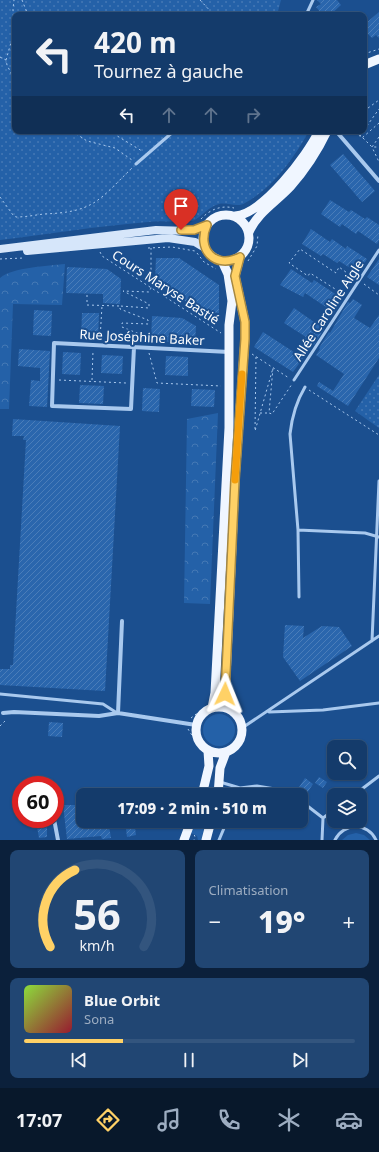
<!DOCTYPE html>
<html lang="fr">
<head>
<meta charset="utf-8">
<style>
	:root { --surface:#143b6b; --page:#214673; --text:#f1f3f6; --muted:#9dadc1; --line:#33557e; --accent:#ffd166 }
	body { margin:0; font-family:"Noto Sans",sans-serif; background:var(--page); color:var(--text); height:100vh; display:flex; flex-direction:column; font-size:15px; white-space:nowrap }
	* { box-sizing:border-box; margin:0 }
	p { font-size:13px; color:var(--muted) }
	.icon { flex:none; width:22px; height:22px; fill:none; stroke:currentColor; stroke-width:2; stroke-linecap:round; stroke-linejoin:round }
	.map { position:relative; height:840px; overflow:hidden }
	.side { display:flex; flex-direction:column; gap:10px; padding:10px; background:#0b203b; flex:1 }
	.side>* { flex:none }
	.top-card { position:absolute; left:12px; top:12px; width:355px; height:122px; border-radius:8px; box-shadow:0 1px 3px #0004,0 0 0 1px var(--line); background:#143b6b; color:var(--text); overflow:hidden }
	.fabs { position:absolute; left:327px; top:740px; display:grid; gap:8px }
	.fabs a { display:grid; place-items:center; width:40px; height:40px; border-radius:8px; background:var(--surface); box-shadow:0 1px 3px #0004,0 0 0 1px var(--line); font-size:20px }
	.speed { position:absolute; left:12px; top:776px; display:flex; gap:8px; font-size:20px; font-weight:700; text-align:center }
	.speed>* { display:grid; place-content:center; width:52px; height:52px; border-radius:50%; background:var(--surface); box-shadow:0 1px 3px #0004,0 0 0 1px var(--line); line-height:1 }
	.speed .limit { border:6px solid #d22; background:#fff; color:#111 }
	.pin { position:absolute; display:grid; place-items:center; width:34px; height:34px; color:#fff; margin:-41px -17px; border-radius:50% 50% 50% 0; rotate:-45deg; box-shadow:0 0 4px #0007 }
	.pin .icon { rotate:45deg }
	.me { position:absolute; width:44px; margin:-22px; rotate:2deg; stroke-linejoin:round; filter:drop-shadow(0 0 3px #0008) }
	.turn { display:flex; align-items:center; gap:14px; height:84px; padding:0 16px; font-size:18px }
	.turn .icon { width:52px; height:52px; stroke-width:2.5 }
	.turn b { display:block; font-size:28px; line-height:34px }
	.lanes { display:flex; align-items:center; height:38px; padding:0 16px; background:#0003; justify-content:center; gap:20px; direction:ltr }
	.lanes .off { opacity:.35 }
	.big { font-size:30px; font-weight:800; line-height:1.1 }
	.side .widget { flex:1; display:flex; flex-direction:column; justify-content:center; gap:6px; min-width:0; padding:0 14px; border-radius:8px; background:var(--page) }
	.side .dial { align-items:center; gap:0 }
	.dial svg { height:104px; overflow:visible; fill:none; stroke:var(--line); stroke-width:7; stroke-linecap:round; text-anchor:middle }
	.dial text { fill:var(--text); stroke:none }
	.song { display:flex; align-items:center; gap:12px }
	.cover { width:48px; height:48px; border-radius:6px; background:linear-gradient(135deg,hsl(90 70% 55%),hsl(350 70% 35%)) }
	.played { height:4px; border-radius:2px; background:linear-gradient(90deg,var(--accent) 30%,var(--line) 30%) }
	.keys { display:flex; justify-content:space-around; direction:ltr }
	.heat { display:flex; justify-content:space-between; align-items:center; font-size:22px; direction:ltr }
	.side .tiles { flex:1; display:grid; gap:10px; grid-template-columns:1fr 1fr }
	.widget:last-child { grid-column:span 2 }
	.trip { position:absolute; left:76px; top:788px; width:232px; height:40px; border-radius:8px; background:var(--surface); box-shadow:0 1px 3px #0004,0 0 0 1px var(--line); font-weight:800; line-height:40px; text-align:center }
	.dock { display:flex; height:64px; justify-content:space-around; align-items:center; background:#08182b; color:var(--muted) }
	.dock .icon { width:28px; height:28px }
	.dock .active { color:var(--accent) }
	.dock b { font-size:18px; color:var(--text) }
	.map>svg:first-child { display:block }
	.green { fill:#2461a8 }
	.forest { fill:url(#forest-crowns) }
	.park { fill:url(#park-dots) }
	.building { fill:url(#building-hatch) }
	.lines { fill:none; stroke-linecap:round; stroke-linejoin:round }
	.path { stroke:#a9c9ee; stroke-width:1; stroke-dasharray:2 3; stroke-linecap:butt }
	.lane { stroke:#a9c9ee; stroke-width:3 }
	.street { stroke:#a9c9ee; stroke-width:4 }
	.secondary { stroke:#d6e6fa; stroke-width:8 }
	.primary { stroke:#f0f6ff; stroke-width:9 }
	.route-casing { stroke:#a68842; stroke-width:10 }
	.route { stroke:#ffd166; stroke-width:7 }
	.slow { stroke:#f59e0b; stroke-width:7 }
	.labels { text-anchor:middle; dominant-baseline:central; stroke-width:4; stroke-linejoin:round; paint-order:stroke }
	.street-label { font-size:13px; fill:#fff; stroke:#1b4f8f }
</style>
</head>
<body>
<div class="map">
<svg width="379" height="840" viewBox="0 0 379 840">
	<defs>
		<pattern id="forest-crowns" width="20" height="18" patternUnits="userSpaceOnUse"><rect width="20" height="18" fill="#2461a8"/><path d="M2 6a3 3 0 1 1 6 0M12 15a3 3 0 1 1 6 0" fill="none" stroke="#4579b5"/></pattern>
		<pattern id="park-dots" width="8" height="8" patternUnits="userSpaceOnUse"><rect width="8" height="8" fill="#2461a8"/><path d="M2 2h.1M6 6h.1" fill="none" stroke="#4579b5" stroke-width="1.8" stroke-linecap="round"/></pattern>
		<pattern id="building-hatch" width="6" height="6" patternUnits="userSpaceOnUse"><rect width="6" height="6" fill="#2a66ad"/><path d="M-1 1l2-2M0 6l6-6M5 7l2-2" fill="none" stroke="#4a7db9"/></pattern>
	</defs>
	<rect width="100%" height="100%" fill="#1b4f8f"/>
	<path class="green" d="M203 730a16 16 0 1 1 32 0a16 16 0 1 1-32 0Z
		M196 821H206L201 840H198L197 836 191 833Z
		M356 833 364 835 370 840H342L348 835Z"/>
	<path class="forest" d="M65 264 62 305 13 304 9 409H0V278C13 267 48 266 65 264Z
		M218 413 210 604 184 603 187 419Z"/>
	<path class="park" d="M0 0H281L277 15H15V131H309C294 158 273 188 245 203 238 208 227 202 219 204 207 207 198 221 191 221 177 223 162 220 148 222 99 226 49 234 0 240Z
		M379 375V428L355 411Z"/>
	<path class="building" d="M317 0H337L341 5 330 15 328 12 323 15 316 7 321 4Z
		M379 12V38L376 35 372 38 364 30V25Z
		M343 154 375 191 362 202 330 165Z
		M330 200 349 212 351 210 365 219 367 217 379 225V240L377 244 358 231 356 234 342 224 340 227 321 214Z
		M311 229 330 242 332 239 346 249 347 246 367 259 358 273 339 261 337 263 323 254 321 256 302 244Z
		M156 258H179L219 285V313L201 312 155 281Z
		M379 259V285L367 277Z
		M67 267 107 269 121 279 120 304 103 303V294L66 293Z
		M291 269 312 283 314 280 343 299 333 314 324 309 326 307 305 293 303 297 280 285Z
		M353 299 362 305 354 318 370 328 379 315V358L348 406 317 386 319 382 333 391 344 374 316 355 320 349 319 348 329 332 330 333 348 302 350 303Z
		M294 308 324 329 314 345 305 339 306 337 284 323Z
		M34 310 52 311 51 336 33 335Z
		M82 313H99L98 340 81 339Z
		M152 316 182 318 196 326 195 343 151 341Z
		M263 332 303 358 293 372 254 347Z
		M19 349 50 351 47 407 29 406 31 380 40 381V368L18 366Z
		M63 352 81 353 80 375 62 374Z
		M102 355 123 356 122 374 101 373Z
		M166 356 188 357V376L165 375Z
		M80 385 104 386 103 404 79 403Z
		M143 388 160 389 159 412 142 411Z
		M192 389 215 390 214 407 191 406Z
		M13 419 120 426 105 691 0 685V669H10V665H13L26 440H23L24 436H12Z
		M285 625 304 626 303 638 322 626 339 627 352 646 300 681 283 657Z
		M49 722 63 723 62 737 48 736Z
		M319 777 327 782 323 788 315 783Z
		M305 778 313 784 303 799 301 795H294Z
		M63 805H83V821H122V824L109 826 111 838 102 839 101 836 67 839Z
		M125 821H134L136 835 127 837Z
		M47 826V837L39 838 37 827Z"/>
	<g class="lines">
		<path class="path" d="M22 0 28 15
			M200 0 214 15
			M364 54 379 49
			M0 57 6 60 7 65 15 81
			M6 60 14 32 13 9 14 0
			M364 111 379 100
			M364 130 379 109
			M72 131 87 141 115 148 132 160
			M109 131 142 151
			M350 131 360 136
			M364 131 360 136 362 138 379 123
			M379 137 372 147 379 162
			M363 138 372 147H379
			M0 197 13 215 16 217C26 217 35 215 44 214 94 212 98 201 132 168
			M201 219C210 209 222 205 234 208
			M148 248 172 247 195 251
			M100 252 102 256 221 333
			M197 253 204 262 216 269
			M0 259 24 258
			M248 261 257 246 258 234
			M364 284 379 295
			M343 294 310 273 308 276 289 263 300 249 336 273 339 267 354 278
			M87 295V305L119 306
			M100 339 102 306
			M147 342V337L122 327V323L148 324V320L120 309V306L149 308V304L123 291 149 292 151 288V248
			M149 353 157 383 221 386
			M252 354 289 378
			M256 357 255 431 273 368 269 413 272 414 292 384
			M59 380 126 383
			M92 380 93 351
			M309 390 379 435
			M260 413H269
			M235 710 243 722
			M191 718 204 708
			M0 726 7 719
			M188 729 200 748
			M235 751 242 742 244 733
			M194 835 195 836 194 840"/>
		<path class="lane" d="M306 15 313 0
			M136 164 174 131
			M294 380 379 250
			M298 530 365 533 379 537
			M299 597 298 530 290 434C292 416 296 402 305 387
			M372 641 379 481
			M0 694 103 704 117 713
			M269 712 323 710 379 703
			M242 728 379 636
			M220 782 240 788
			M220 795 240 788 257 786
			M250 795 257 786 275 789 291 795
			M354 795 379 776
			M301 801 323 818 334 810
			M219 840 227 821
			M322 840 323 818
			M335 840C343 823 368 822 376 840"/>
		<path class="street" d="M336 131 379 181
			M134 347 131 409 52 406 54 343 229 352
			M3 713 14 712 99 716 118 713 196 725
			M118 713 122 621
			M54 819 58 840"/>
		<path class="secondary" d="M0 249 156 230 190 231 207 225
			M27 251 168 238 195 242 205 248"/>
		<path class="primary" d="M364 65 379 59
			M203 238a23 23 0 1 1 46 0a23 23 0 1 1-46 0Z
			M235 216C263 214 307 156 319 131
			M249 232C257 213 276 202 290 187 305 170 317 152 327 131
			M196 730a23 23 0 1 1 46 0a23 23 0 1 1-46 0Z
			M212 708 215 693 229 428V325L232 301 228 274 222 261
			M227 708 225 700 235 480 245 339V322L235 276 240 257
			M202 795 209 766 208 751
			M218 795 220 768 226 752
			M184 840 191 821
			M206 840 211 821"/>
	</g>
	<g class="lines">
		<g class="route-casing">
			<path id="route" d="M181 230H194L207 225C196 249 215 270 240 257L235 276 245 322V339L235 480 225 694"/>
		</g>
		<use href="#route" class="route"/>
		<path class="slow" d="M235 480 242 374"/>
	</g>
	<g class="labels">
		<g class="street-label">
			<text transform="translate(166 287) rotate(33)">Cours Maryse Bastié</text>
			<text transform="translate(328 310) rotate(-57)">Allée Caroline Aigle</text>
			<text transform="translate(142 337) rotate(3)">Rue Joséphine Baker</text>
		</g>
	</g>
</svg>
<div class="fabs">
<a><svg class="icon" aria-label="search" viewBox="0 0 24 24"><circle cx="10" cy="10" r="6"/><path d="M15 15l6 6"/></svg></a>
<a><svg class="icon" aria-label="layers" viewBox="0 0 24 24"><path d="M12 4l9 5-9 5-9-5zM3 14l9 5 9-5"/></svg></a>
</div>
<div class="speed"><div class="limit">60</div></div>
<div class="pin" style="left:181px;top:230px;background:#d93025"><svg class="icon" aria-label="arrive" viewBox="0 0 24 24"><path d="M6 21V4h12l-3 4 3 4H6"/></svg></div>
<svg class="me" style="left:225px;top:694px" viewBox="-20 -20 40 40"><path d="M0-17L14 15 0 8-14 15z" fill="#ffd166" stroke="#fff" stroke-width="4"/></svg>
<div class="trip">17:09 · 2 min · 510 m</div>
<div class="top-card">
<div class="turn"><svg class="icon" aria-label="left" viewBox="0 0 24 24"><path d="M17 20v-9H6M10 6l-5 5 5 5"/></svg><div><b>420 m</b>Tournez à gauche</div></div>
<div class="lanes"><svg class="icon" aria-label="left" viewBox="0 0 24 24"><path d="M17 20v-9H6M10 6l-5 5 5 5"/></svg><svg class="icon off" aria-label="ahead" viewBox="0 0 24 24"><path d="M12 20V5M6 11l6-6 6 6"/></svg><svg class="icon off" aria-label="ahead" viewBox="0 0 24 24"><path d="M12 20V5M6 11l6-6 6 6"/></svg><svg class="icon off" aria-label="right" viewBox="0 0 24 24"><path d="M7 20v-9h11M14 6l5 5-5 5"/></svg></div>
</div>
</div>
<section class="side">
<div class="tiles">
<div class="widget dial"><svg viewBox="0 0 100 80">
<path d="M14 69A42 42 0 1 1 86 69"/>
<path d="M14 69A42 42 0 0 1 33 10" stroke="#ffd166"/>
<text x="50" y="56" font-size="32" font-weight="700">56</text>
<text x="50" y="72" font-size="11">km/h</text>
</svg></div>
<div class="widget"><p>Climatisation</p>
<div class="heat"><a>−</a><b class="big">19°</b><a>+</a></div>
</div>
<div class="widget">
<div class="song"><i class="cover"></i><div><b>Blue Orbit</b><p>Sona</p></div></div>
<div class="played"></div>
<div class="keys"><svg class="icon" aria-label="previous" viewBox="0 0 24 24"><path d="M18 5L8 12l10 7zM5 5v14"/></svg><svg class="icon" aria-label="pause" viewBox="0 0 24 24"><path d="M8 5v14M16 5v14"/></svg><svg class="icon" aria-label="next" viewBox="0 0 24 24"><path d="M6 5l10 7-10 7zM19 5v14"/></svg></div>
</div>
</div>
</section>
<nav class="dock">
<b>17:07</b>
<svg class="icon active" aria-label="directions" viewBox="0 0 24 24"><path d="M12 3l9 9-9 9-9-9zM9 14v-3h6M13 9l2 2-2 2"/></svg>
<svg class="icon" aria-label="music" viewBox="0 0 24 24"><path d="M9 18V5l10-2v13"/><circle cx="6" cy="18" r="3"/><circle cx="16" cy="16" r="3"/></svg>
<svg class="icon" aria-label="phone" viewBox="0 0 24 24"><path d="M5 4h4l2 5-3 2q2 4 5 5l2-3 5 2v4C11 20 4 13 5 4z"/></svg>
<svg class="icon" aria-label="climate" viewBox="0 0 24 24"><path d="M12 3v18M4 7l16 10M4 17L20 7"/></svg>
<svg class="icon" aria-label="car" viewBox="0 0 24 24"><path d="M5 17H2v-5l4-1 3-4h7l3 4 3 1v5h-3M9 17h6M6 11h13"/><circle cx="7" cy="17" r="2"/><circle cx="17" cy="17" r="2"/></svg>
</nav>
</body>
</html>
